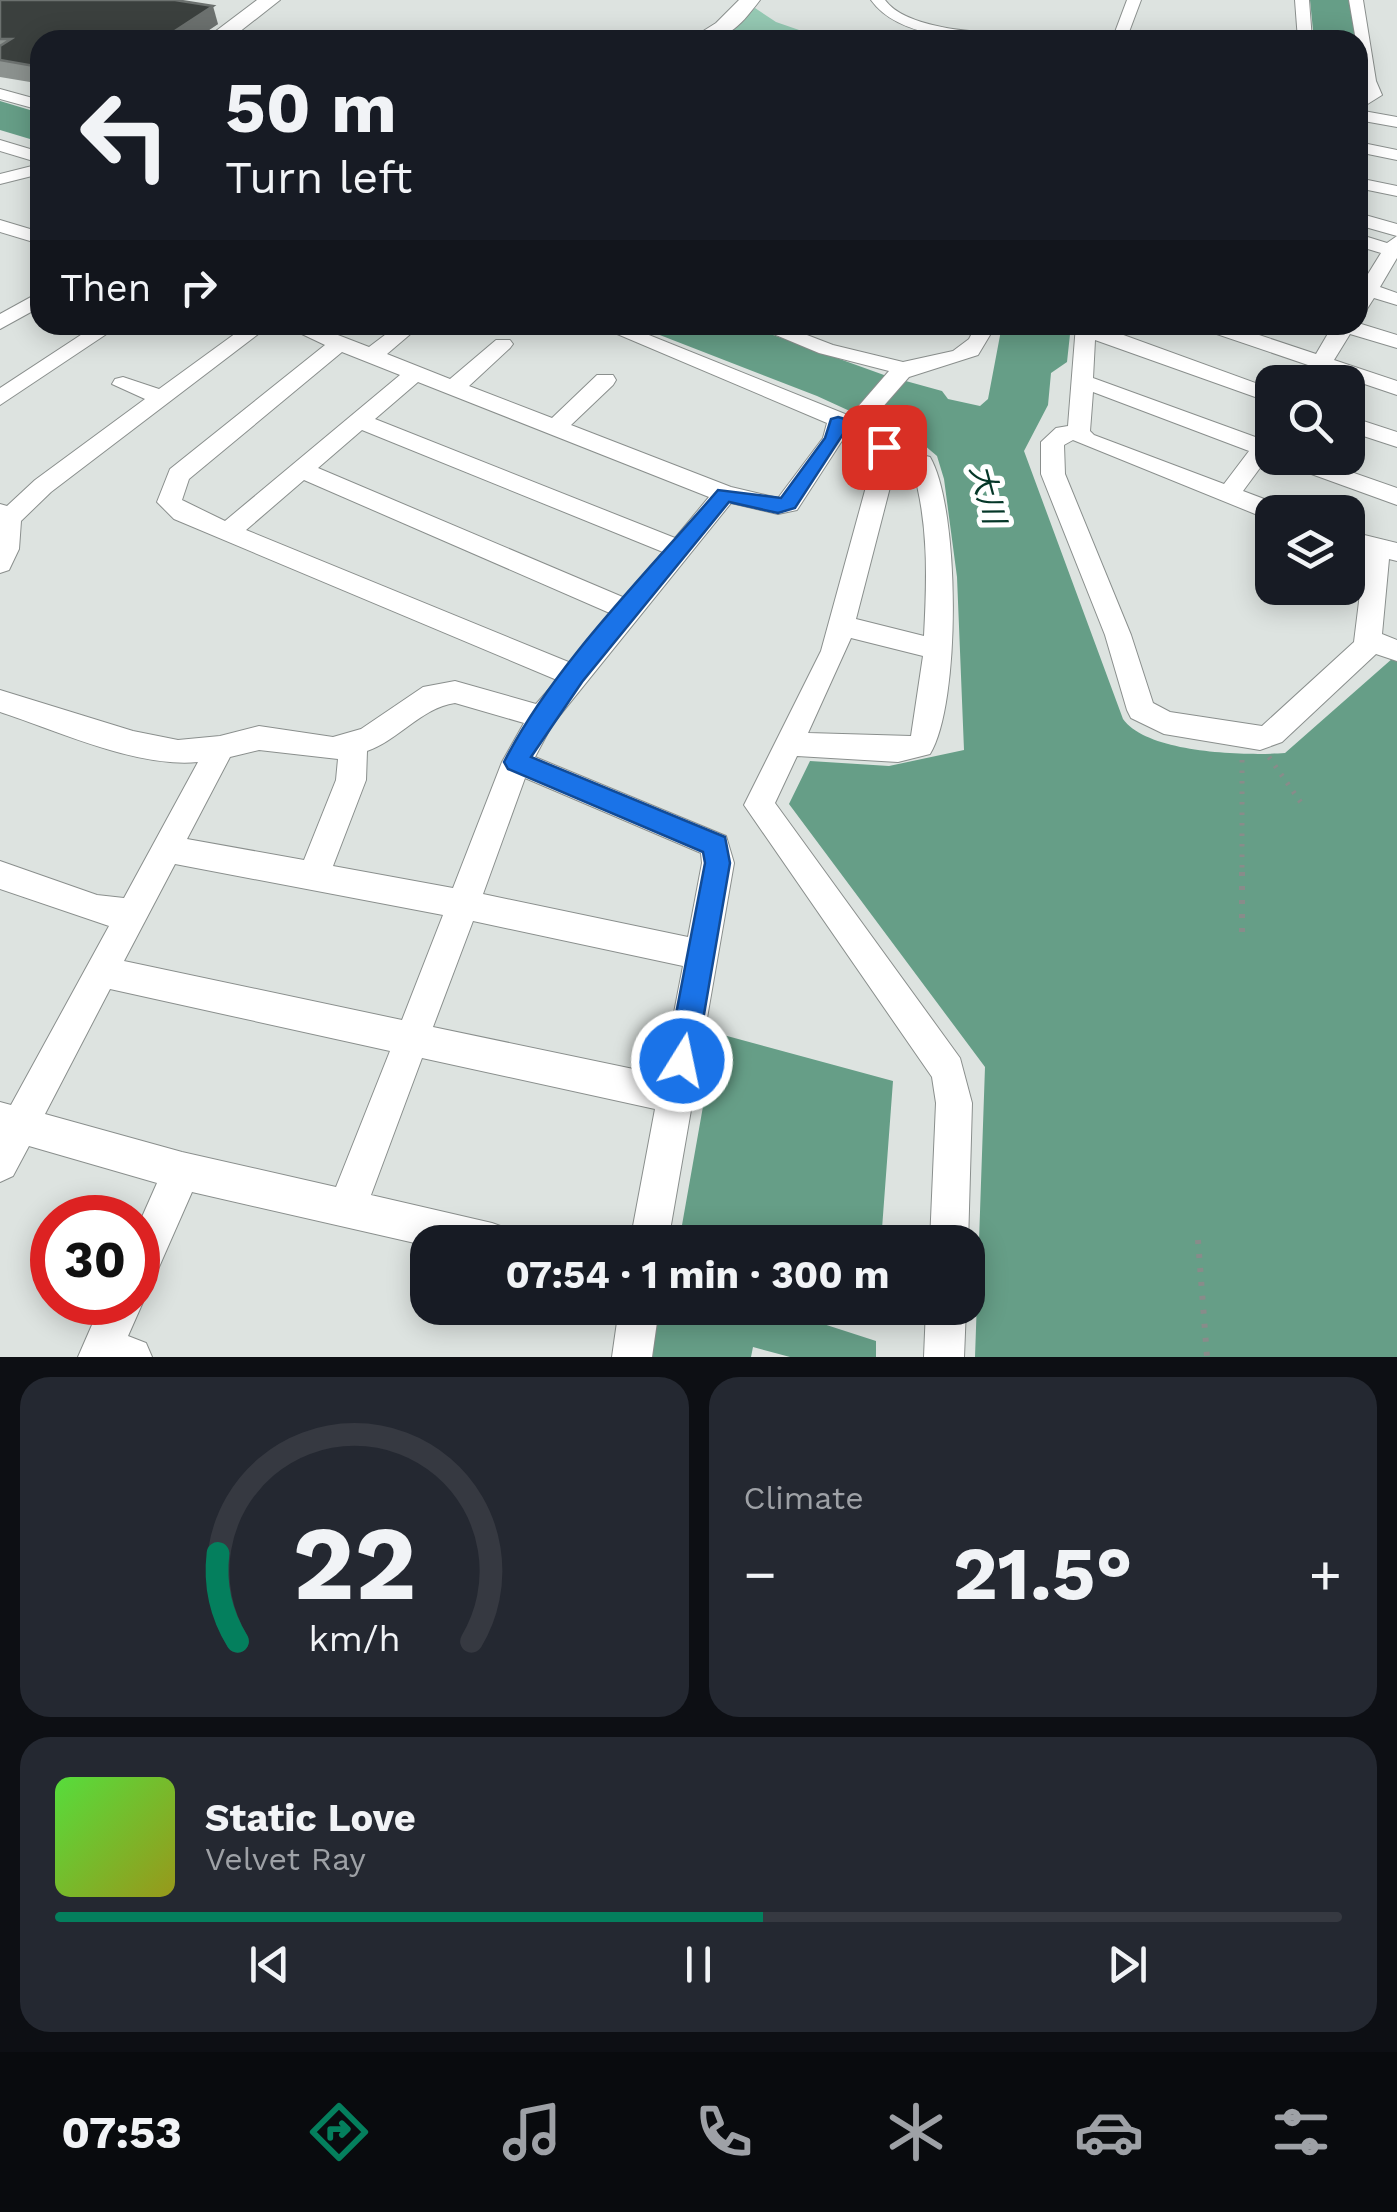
<!DOCTYPE html>
<html lang="en">
<head>
<meta charset="utf-8">
<style>
	:root { --surface:#171b24; --page:#242831; --text:#f1f3f6; --muted:#9ea1a6; --line:#363941; --accent:#047f5d }
	body { margin:0; font-family:"Work Sans","Noto Sans JP",sans-serif; background:var(--page); color:var(--text); height:100vh; display:flex; flex-direction:column; font-size:38px; white-space:nowrap }
	* { box-sizing:border-box; margin:0 }
	p { font-size:32px; color:var(--muted) }
	.icon { flex:none; width:55px; height:55px; fill:none; stroke:currentColor; stroke-width:2; stroke-linecap:round; stroke-linejoin:round }
	.map { position:relative; height:1357px; overflow:hidden }
	.drawer { display:flex; flex-direction:column; gap:20px; padding:20px; background:#0d0f14; flex:1 }
	.drawer>* { flex:none }
	.guide { position:absolute; left:30px; top:30px; width:1338px; height:305px; border-radius:30px; box-shadow:0 5px 25px #0003; background:#171b24; color:var(--text); overflow:hidden }
	.tools { position:absolute; left:1255px; top:365px; display:grid; gap:20px }
	.tools a { display:grid; place-items:center; width:110px; height:110px; border-radius:20px; background:var(--surface); box-shadow:0 5px 25px #0003; font-size:50px }
	.speed { position:absolute; left:30px; top:1195px; display:flex; gap:20px; font-size:50px; font-weight:700; text-align:center }
	.speed>* { display:grid; place-content:center; width:130px; height:130px; border-radius:50%; background:var(--surface); box-shadow:0 5px 25px #0003; line-height:1 }
	.speed .limit { border:15px solid #d22; background:#fff; color:#111 }
	.pin { position:absolute; display:grid; place-items:center; width:85px; height:85px; color:#fff; margin:-42px; border-radius:20px; box-shadow:0 5px 15px #0006 }
	.me { position:absolute; width:110px; margin:-55px; rotate:10deg; stroke-linejoin:round; filter:drop-shadow(0 0 8px #0008) }
	.turn { display:flex; align-items:center; gap:35px; height:210px; padding:0 30px; font-size:45px }
	.turn .icon { width:130px; height:130px; stroke-width:2.5 }
	.turn b { display:block; font-size:70px; line-height:85px }
	.then { display:flex; align-items:center; height:95px; padding:0 30px; background:#0003; gap:20px; font-size:38px }
	.big { font-size:75px; font-weight:700; line-height:1.1 }
	.drawer .widget { flex:1; display:flex; flex-direction:column; justify-content:center; gap:15px; min-width:0; padding:0 35px; border-radius:30px; background:var(--page) }
	.drawer .dial { align-items:center; gap:0 }
	.dial svg { height:260px; overflow:visible; fill:none; stroke:var(--line); stroke-width:7; stroke-linecap:round; text-anchor:middle }
	.dial text { fill:var(--text); stroke:none }
	.song { display:flex; align-items:center; gap:30px }
	.cover { width:120px; height:120px; border-radius:15px; background:linear-gradient(135deg,hsl(110 70% 55%),hsl(60 70% 35%)) }
	.played { height:10px; border-radius:5px; background:linear-gradient(90deg,var(--accent) 55%,var(--line) 55%) }
	.keys { display:flex; justify-content:space-around; direction:ltr }
	.heat { display:flex; justify-content:space-between; align-items:center; font-size:55px; direction:ltr }
	.drawer .tiles { flex:1; display:grid; gap:20px; grid-template-columns:1fr 1fr }
	.widget:last-child { grid-column:span 2 }
	.trip { position:absolute; left:410px; top:1225px; width:575px; height:100px; border-radius:30px; background:var(--surface); box-shadow:0 5px 25px #0003; font-weight:700; line-height:100px; text-align:center }
	.menu { display:flex; height:160px; justify-content:space-around; align-items:center; background:#090b0e; color:var(--muted) }
	.menu .icon { width:70px; height:70px }
	.menu .current { color:var(--accent) }
	.menu b { font-size:45px; color:var(--text) }
	.map>svg:first-child { display:block }
	.green { fill:#95c9b3 }
	.water { fill:#669e87 }
	.lines { fill:none; stroke-linecap:round; stroke-linejoin:round }
	.street-casing { stroke:#8a8f8d; stroke-width:2 }
	.secondary-casing { stroke:#8a8f8d; stroke-width:2 }
	.path-far1 { stroke:#888c8a; stroke-width:5; stroke-dasharray:2.5 8; stroke-linecap:butt }
	.path { stroke:#888c8a; stroke-width:6; stroke-dasharray:4 10; stroke-linecap:butt }
	.street { fill:#fff; fill-rule:evenodd }
	.secondary { fill:#fff; fill-rule:evenodd }
	.wall { fill:#8c928f }
	.shaded-wall { fill:#6c716f }
	.building { fill:#3b403e; stroke:#6c716f; stroke-width:2.5 }
	.route { fill:#1a73e8; stroke:#114b97; stroke-width:2.5 }
	.labels { text-anchor:middle; dominant-baseline:central; stroke-width:10; stroke-linejoin:round; paint-order:stroke }
	.water-label { font-size:30px; font-style:italic; fill:#053728; stroke:#fff }
</style>
</head>
<body>
<div class="map">
<svg width="1397" height="1357" viewBox="0 0 1397 1357">
	<rect width="100%" height="100%" fill="#dde3e0"/>
	<path class="green" d="M755 8 776 22 828 40H722Z"/>
	<path class="water" d="M1310 0H1351L1356 40H1314Z
		M0 101 40 113V142L0 130Z
		M634 325H745L884 375 942 391 948 399 980 406 988 399 1002 325H1071L1067 362 1051 373 1048 405 1024 451 1123 719C1147 753 1244 756 1285 753L1393 658 1397 660V1357H975L985 1067 789 804 810 761 889 766 964 750 957 577 944 479 937 456 924 445 817 396Z
		M716 1033 893 1081 881 1242H679Z
		M660 1308H774L876 1341V1357H790L753 1347 751 1357H648Z"/>
	<g class="lines">
		<g class="street-casing">
			<path id="street" d="M871 0H885C909 33 997 33 1035 36L1042 40C993 40 903 45 871 0Z
				M1127 0H1141L1126 40H1112Z
				M1295 0H1309L1312 40H1298Z
				M1349 0H1363L1376 81 1382 95 1358 110V98L1365 93Z
				M0 89 40 100V110L0 99Z
				M1358 110 1397 117V127L1358 120Z
				M0 140 40 152V163L0 151Z
				M1358 142 1397 150V160L1358 152Z
				M40 164V174L0 184V174Z
				M1358 178 1397 186V196L1358 188Z
				M1358 213 1397 224V236L1358 225Z
				M0 220 40 232V244L0 232Z
				M1358 234 1387 243 1397 236V258L1380 287 1397 293V305L1374 298 1365 312 1358 314V281L1363 282 1381 253 1358 246Z
				M40 292V307L0 329V314Z
				M1358 323 1397 335V348L1350 334 1334 360 1397 381V395L1326 371 1318 382H1298L1308 365 1202 329 1199 325H1229L1316 354 1333 325Z
				M96 325H120L0 405V388Z
				M247 325H270L51 492 21 521 19 549 9 570 0 573V504L7 506 35 480 145 399 112 384 115 379 123 377 159 389Z
				M283 325H312L369 347 398 325H421L387 354 450 379 496 340H510L513 344 510 348 469 386 552 418 597 375H613L616 380 613 385 571 425 731 487 778 498 823 438 827 423 596 325H624L850 416 889 371 819 353 752 325H781L833 345 903 362 953 351 969 339 976 325H996L978 355 909 377 867 425 895 448 930 457C960 508 961 704 930 754L898 762 797 756 775 803 960 1058 972 1103 968 1244 930 1242 936 1103 932 1077 744 805 821 651 875 454 847 433 797 510 778 514 731 503 552 725 535 757 726 836 734 863 668 1242H630L655 1109 422 1058 371 1195 492 1223 506 1228 511 1242H428V1246L192 1192 152 1283 138 1289V1226L157 1183 29 1146 13 1176 0 1182V1102L11 1105 109 926 0 889V861L97 895 124 898 198 762C137 768 58 731 0 712V690L133 731 178 740 220 736 259 726 333 737 361 729 423 687 455 681 536 704 557 680 174 519 157 502 170 469 325 345ZM342 352 400 375 225 521 182 500 189 479ZM418 382 709 497 675 538 375 419ZM362 430 663 552 625 598 318 468ZM896 464 912 467C929 522 927 579 924 636L856 619ZM304 480 612 614 571 663 246 530ZM851 638 923 656 911 736 808 733ZM455 703 524 723 502 762 453 888 333 866 366 780 367 751C399 740 421 708 455 703ZM259 750 338 759 336 780 304 860 187 839 230 757ZM525 778 701 853 702 863 688 937 483 894ZM175 864 443 915 402 1020 124 961ZM473 921 683 966 662 1075 433 1027ZM110 989 390 1051 336 1187 182 1152 45 1114Z
				M1076 325H1096L1272 389V403L1095 340 1093 378 1258 438 1264 430 1272 428V458H1276L1268 457 1243 491 1283 506 1286 512H1272V520L1265 518 1073 440 1064 445 1065 474 1131 635 1153 703 1170 712 1262 726 1354 642 1365 553 1348 549V531L1397 543V561L1389 559 1382 634 1397 640V661L1376 654 1282 742 1260 750 1164 734 1131 718 1127 710 1105 635 1041 474V442L1056 428 1068 426ZM1093 392 1249 451 1224 484 1094 435 1090 431Z
				M1348 416 1397 432V447L1348 431Z
				M1277 458H1311L1397 488V505L1281 463Z
				M138 1289 143 1302 128 1336 146 1343 152 1357H78L102 1302H138Z
				M619 1308H659L652 1357H612Z
				M926 1308H966L964 1357H924Z"/>
		</g>
		<g class="secondary-casing">
			<path id="secondary" d="M257 0H280L229 40H204Z
				M739 0H760C737 30 728 40 689 40L716 23Z"/>
		</g>
		<path class="path-far1" d="M1269 757 1304 807
			M1242 760V874"/>
		<path class="path" d="M1242 872V935
			M1198 1240 1207 1357"/>
		<use href="#street" class="street"/>
		<use href="#secondary" class="secondary"/>
	</g>
	<path class="wall" d="M0 0 218 24 194 40H40V94L36 83 0 77Z"/>
	<path class="shaded-wall" d="M213 6 218 24 194 40H161Z"/>
	<path class="building" d="M0 0H175L213 6 161 40H40V67L0 60V46L11 39H0Z"/>
	<path class="route" d="M838 417 859 423 893 447 890 451H877L845 431 795 508 778 513 729 502 582 682 531 757 725 837 730 863 696 1061 692 1071 682 1075 671 1071 667 1061 705 863 703 852 508 769 504 762C553 665 647 573 718 490L781 498 825 438 831 419Z"/>
	<g class="labels">
		<g class="water-label">
			<text transform="translate(988 494) rotate(75)">大川</text>
		</g>
	</g>
</svg>
<div class="tools">
<a><svg class="icon" aria-label="search" viewBox="0 0 24 24"><circle cx="10" cy="10" r="6"/><path d="M15 15l6 6"/></svg></a>
<a><svg class="icon" aria-label="layers" viewBox="0 0 24 24"><path d="M12 4l9 5-9 5-9-5zM3 14l9 5 9-5"/></svg></a>
</div>
<div class="speed"><div class="limit">30</div></div>
<div class="pin" style="left:884px;top:447px;background:#d93025"><svg class="icon" aria-label="arrive" viewBox="0 0 24 24"><path d="M6 21V4h12l-3 4 3 4H6"/></svg></div>
<svg class="me" style="left:682px;top:1061px" viewBox="-20 -20 40 40"><circle r="17" fill="#1a73e8" stroke="#fff" stroke-width="3"/><path d="M0-11L8 9 0 5-8 9z" fill="#fff"/></svg>
<div class="trip">07:54 · 1 min · 300 m</div>
<div class="guide">
<div class="turn"><svg class="icon" aria-label="left" viewBox="0 0 24 24"><path d="M17 20v-9H6M10 6l-5 5 5 5"/></svg><div><b>50 m</b>Turn left</div></div>
<div class="then">Then<svg class="icon" aria-label="right" viewBox="0 0 24 24"><path d="M7 20v-9h11M14 6l5 5-5 5"/></svg></div>
</div>
</div>
<section class="drawer">
<div class="tiles">
<div class="widget dial"><svg viewBox="0 0 100 80">
<path d="M14 69A42 42 0 1 1 86 69"/>
<path d="M14 69A42 42 0 0 1 8 42" stroke="#047f5d"/>
<text x="50" y="56" font-size="32" font-weight="700">22</text>
<text x="50" y="72" font-size="11">km/h</text>
</svg></div>
<div class="widget"><p>Climate</p>
<div class="heat"><a>−</a><b class="big">21.5°</b><a>+</a></div>
</div>
<div class="widget">
<div class="song"><i class="cover"></i><div><b>Static Love</b><p>Velvet Ray</p></div></div>
<div class="played"></div>
<div class="keys"><svg class="icon" aria-label="previous" viewBox="0 0 24 24"><path d="M18 5L8 12l10 7zM5 5v14"/></svg><svg class="icon" aria-label="pause" viewBox="0 0 24 24"><path d="M8 5v14M16 5v14"/></svg><svg class="icon" aria-label="next" viewBox="0 0 24 24"><path d="M6 5l10 7-10 7zM19 5v14"/></svg></div>
</div>
</div>
</section>
<nav class="menu">
<b>07:53</b>
<svg class="icon current" aria-label="directions" viewBox="0 0 24 24"><path d="M12 3l9 9-9 9-9-9zM9 14v-3h6M13 9l2 2-2 2"/></svg>
<svg class="icon" aria-label="music" viewBox="0 0 24 24"><path d="M9 18V5l10-2v13"/><circle cx="6" cy="18" r="3"/><circle cx="16" cy="16" r="3"/></svg>
<svg class="icon" aria-label="phone" viewBox="0 0 24 24"><path d="M5 4h4l2 5-3 2q2 4 5 5l2-3 5 2v4C11 20 4 13 5 4z"/></svg>
<svg class="icon" aria-label="climate" viewBox="0 0 24 24"><path d="M12 3v18M4 7l16 10M4 17L20 7"/></svg>
<svg class="icon" aria-label="car" viewBox="0 0 24 24"><path d="M5 17H2v-5l4-1 3-4h7l3 4 3 1v5h-3M9 17h6M6 11h13"/><circle cx="7" cy="17" r="2"/><circle cx="17" cy="17" r="2"/></svg>
<svg class="icon" aria-label="filters" viewBox="0 0 24 24"><path d="M4 7h16M4 17h16"/><circle cx="9" cy="7" r="2"/><circle cx="15" cy="17" r="2"/></svg>
</nav>
</body>
</html>
